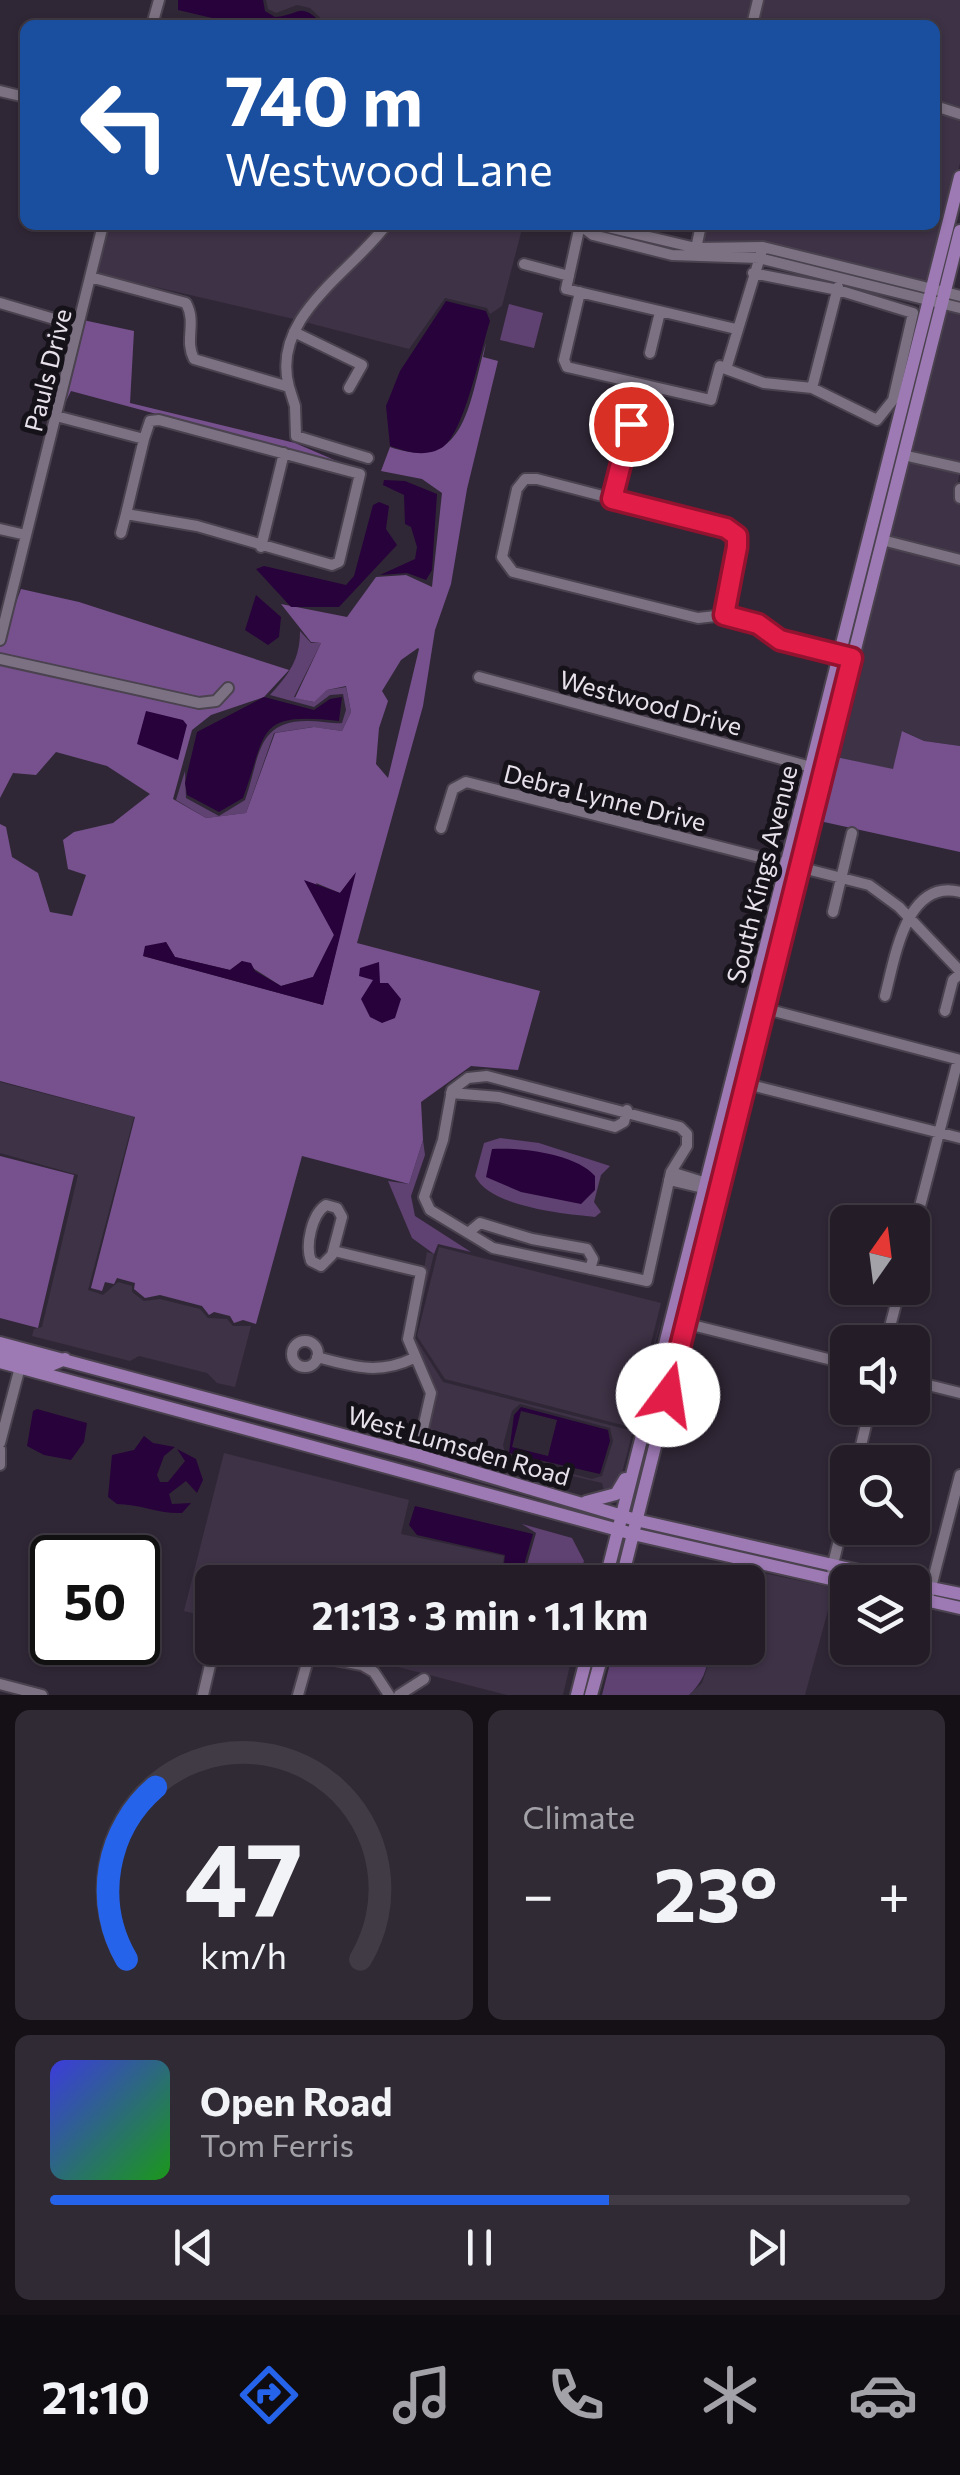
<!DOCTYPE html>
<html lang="en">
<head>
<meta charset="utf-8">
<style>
	:root { --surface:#241d28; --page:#302a34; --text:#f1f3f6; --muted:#a3a2a8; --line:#413b45; --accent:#2563eb }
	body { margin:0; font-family:Commissioner,sans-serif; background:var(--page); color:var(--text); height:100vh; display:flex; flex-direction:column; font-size:38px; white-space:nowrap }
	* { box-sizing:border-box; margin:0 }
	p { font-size:32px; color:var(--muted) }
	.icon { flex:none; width:55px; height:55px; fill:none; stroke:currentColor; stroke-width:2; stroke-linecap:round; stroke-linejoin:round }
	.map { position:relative; height:1695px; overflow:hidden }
	.sheet { display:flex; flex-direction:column; gap:15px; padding:15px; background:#141016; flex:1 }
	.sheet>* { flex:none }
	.banner { position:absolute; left:20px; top:20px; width:920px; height:210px; border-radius:15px; box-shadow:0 2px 8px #0004,0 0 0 2px var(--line); background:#1a4fa0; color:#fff; overflow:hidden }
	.needle { width:65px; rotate:14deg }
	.tools { position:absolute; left:830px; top:1205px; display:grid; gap:20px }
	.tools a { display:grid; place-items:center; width:100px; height:100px; border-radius:15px; background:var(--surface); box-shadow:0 2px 8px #0004,0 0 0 2px var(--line); font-size:50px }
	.speed { position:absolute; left:30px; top:1535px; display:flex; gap:20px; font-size:50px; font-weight:700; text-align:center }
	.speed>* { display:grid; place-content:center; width:130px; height:130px; border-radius:50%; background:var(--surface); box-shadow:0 2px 8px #0004,0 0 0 2px var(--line); line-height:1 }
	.speed .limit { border:5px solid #111; border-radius:15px; background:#fff; color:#111 }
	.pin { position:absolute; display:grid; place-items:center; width:85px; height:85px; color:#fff; margin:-42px; border:5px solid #fff; border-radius:50%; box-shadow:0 2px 10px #0007 }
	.me { position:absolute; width:110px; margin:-55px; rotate:14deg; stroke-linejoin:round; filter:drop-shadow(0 0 8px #0008) }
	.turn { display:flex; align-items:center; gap:35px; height:210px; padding:0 40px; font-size:45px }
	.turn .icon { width:130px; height:130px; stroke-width:2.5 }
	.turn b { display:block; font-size:70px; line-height:85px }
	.big { font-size:75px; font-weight:700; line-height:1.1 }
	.sheet .tile { flex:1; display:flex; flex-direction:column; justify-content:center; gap:15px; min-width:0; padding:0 35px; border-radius:15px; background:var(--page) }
	.sheet .dial { align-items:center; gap:0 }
	.dial svg { height:260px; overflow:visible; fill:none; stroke:var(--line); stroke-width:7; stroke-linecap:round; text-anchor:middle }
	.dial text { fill:var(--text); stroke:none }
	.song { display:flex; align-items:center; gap:30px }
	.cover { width:120px; height:120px; border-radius:15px; background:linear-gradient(135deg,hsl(240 70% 55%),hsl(120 70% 35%)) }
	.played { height:10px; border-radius:5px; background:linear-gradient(90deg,var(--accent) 65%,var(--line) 65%) }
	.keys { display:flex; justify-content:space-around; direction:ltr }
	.heat { display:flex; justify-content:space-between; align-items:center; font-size:55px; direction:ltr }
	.sheet .tiles { flex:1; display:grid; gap:15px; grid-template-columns:1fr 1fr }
	.tile:last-child { grid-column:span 2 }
	.trip { position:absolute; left:195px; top:1565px; width:570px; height:100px; border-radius:15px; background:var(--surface); box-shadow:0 2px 8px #0004,0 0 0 2px var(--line); font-weight:700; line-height:100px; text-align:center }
	.tabs { display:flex; height:160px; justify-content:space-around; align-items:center; background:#0e0c10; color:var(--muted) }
	.tabs .icon { width:70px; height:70px }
	.tabs .current { color:var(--accent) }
	.tabs b { font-size:45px; color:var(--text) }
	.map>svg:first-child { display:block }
	.built { fill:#3e3246; fill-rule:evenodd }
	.green { fill:#5f4172 }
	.forest { fill:#77518e; fill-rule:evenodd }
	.water { fill:#28023b; fill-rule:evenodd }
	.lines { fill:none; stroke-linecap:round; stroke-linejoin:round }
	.minor-casing { stroke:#4a424e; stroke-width:14 }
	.major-casing { stroke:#4a424e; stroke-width:16 }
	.minor { stroke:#7b7182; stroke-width:10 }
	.major { stroke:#9e7ab4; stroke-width:12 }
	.route-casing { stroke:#92132f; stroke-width:25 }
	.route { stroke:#e11d48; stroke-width:18 }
	.labels { text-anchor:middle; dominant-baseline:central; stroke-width:10; stroke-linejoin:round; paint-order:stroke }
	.street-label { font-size:25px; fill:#e7e1eb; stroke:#161219 }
</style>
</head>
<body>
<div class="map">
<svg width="960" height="1695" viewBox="0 0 960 1695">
	<rect width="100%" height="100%" fill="#302736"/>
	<path class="built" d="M266 0H754L748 25H328L310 8 297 5 276 13 268 9Z
		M762 0H960V110L935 101V25H755Z
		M935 110 960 118V163L929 284 761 243 700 245 704 225H935Z
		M107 225H382L298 320 95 273Z
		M390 225H523L502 306 490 314 487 308 445 298 409 349 305 322 323 296Z
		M944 309 960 313V464L908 452Z
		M906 459 960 472 955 496 960 502V556L886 537Z
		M884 545 960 564V746L924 741 903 731 893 770 831 756Z
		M0 1082 134 1117 88 1290 103 1295 118 1282 132 1286V1292L144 1301 160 1299 200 1309 208 1318 227 1319 233 1326H251L235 1387 217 1383 207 1373 139 1356 130 1361 32 1336 34 1329 42 1327 78 1175 0 1153Z
		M439 1247 661 1303 630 1427 445 1379 417 1336Z
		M427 1252 434 1254 414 1336 443 1382 629 1430 664 1309 621 1477 613 1486 604 1491 602 1483 508 1461 503 1466 477 1458 472 1450 424 1442 434 1386 412 1339ZM520 1404 610 1428 613 1441 602 1476 592 1479 506 1456 503 1445 512 1411Z
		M224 1453 409 1500 401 1534 504 1556 500 1582H212V1618L184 1611Z
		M754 1571 834 1588 805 1695H689L702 1683 714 1648H748V1590Z
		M324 1648H556L573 1652 563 1695H507Z"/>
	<path class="green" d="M509 304 543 313 534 348 500 340Z
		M300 631 311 643H321L294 697 313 702 327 690 346 687 351 712 342 731 313 727 274 733 246 813 206 818 176 800 185 771 186 798 219 816 245 800C260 759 255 720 309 721 320 721 331 724 342 723L346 710 343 694 330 695 314 707 270 695C289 674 300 660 300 631Z
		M500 1138 539 1143 610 1166 601 1175 594 1202 601 1212 595 1217C564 1214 490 1207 475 1176L484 1143Z
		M423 1140 425 1155 411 1196 415 1216 471 1252 438 1244 434 1254 412 1238 388 1181 409 1184Z
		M522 1524 572 1538 584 1561 577 1582H522L536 1533Z
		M614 1648H708C709 1667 703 1682 689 1695H602Z"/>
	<path class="forest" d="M83 320 134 331 130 403 295 443 346 465 71 391 60 413Z
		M486 343 483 357 498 361 467 489 451 584 435 630 423 706 357 943 540 991 518 1070 471 1066 421 1102 423 1140 409 1184 302 1156 256 1324 243 1320 234 1323 230 1316 214 1312 209 1315 202 1306 160 1295 145 1298 134 1289 135 1283 117 1278 114 1284 105 1282 102 1291 91 1288 135 1117 0 1081V824L6 827 12 857 38 873 50 912 72 916 86 875 68 869 63 840 74 832 113 823 150 794 107 766 56 752 36 775 13 773 0 798V646L21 589 79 602 289 670 264 697 211 715 192 730 173 799 206 818 246 813 275 733 314 727 342 731 351 712 346 686 327 690 314 702 295 698 321 643 311 642 281 604 347 617 376 577 406 575 432 587 442 493 422 479 381 471 390 447C467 474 469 400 486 343ZM418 648 419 649 388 778 376 764 379 728 388 701 382 691 401 660ZM354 875 323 1005 143 956 166 942 175 957 230 970 242 961 281 986 313 977 334 935 316 883 340 893Z
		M902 731 924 741 960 746V852L815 820 831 756 893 769Z
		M0 1156 74 1175 38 1328 0 1318Z"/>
	<path class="water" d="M178 0H263L265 11 275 17C302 15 298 0 324 25H242L178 10Z
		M446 301 486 311 490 321C481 349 465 431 443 447 426 458 407 452 390 446L386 406 400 371Z
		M384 480 405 481 437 494 432 570 426 580 407 573 380 575 415 559 417 547 411 527 405 524 404 495 383 485Z
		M379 502 389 506 386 529 397 545 339 607H291L256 569 264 566 346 585 354 576 373 505Z
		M256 595 281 617 279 637 268 645 245 630Z
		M264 697 314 710 330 699 342 697 339 721C255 712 268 730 243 798L219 812 187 795 185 783 197 732Z
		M146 711 183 720 187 725 178 760 137 744Z
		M356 872 323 1005 143 956 145 946 166 942 175 957 230 970 242 961 251 963 255 971 281 986 313 977 334 935 304 880 340 893Z
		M379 962 380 983H388L401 999 395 1018 382 1023 370 1017 361 999 373 980 359 976 360 968Z
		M492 1149C520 1147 576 1154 595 1176V1190L581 1204 521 1192 486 1177Z
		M521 1407 608 1430 610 1441 600 1474 509 1453 514 1415ZM521 1411 557 1420 548 1456 512 1447Z
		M37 1409 87 1423 84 1442 71 1460 44 1455 27 1446 33 1411Z
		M144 1436 153 1443 175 1447 164 1456 157 1475 160 1482H168L185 1461 177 1449 196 1459 203 1480 197 1493 186 1481 169 1494 172 1504 191 1503 182 1513C159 1514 139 1504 117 1504L108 1497 112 1455 134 1450Z
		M415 1506 533 1534 519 1582H502L505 1555 417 1535 409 1525Z"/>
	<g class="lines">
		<g class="minor-casing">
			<path id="minor" d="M152 25 159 0
				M752 25 758 0
				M0 91 25 97
				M935 106 960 114
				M580 225 593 235 672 255 759 258 960 308
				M580 225 566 289 736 329
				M599 225 696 248 763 247 960 296
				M695 253 701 225
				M524 264 569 276
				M90 277 186 303C197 323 184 340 194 359L289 387 295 406 296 436 368 458
				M580 292 564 360 567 367 711 400 720 366 726 369 763 247
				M0 303 78 326
				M294 332 362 365 349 388
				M650 353 660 312
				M726 369 764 383 812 388 877 420 893 400 913 313 838 290 753 273
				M289 387C270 317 351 273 386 225
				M812 388 838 287
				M56 416 144 439 150 421 159 420 360 474 339 562 332 565 197 526 126 514 144 439
				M903 455 960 468
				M960 489V498
				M612 499 631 425
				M0 529 26 535
				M121 533 126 514
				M882 540 960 560
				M261 547 284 453
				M725 615 737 547V536L726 528 537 479H525L517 489 502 557 513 572 698 618 725 615 745 619 781 640 844 656
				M0 640 103 225
				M0 659 199 703 216 701 228 688
				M479 677 815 768
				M441 828 453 789 466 782 869 885 899 907 960 971
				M833 912 852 833
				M885 996C895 958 906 878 960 892
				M751 1005 960 1060
				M945 1011 953 980 960 974
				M743 1083 960 1138
				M451 1093 499 1097 615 1127 624 1122 627 1110
				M671 1172 647 1281 493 1248 430 1210 424 1197 443 1140 452 1090 468 1078 487 1076 680 1127 687 1134V1146L671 1172 719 1187
				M669 1180 707 1189
				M326 1205 337 1208 342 1217 332 1255 321 1266 311 1261C305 1245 312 1214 326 1205Z
				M468 1233 480 1223 532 1239 587 1249 593 1259 590 1269
				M912 1237 958 1060
				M334 1251 421 1272 408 1339 431 1393 417 1455
				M672 1320 848 1364
				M292 1354a13 13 0 1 1 26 0a13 13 0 1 1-26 0Z
				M886 1342 900 1288
				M317 1357C354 1367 379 1375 414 1358
				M912 1381 960 1393
				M0 1443 20 1367
				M0 1449V1465
				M857 1462 870 1408
				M834 1580 832 1568 848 1504
				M929 1595 960 1475
				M271 1648 362 1665 374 1672 389 1695
				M0 1684 42 1695
				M203 1695 214 1648
				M298 1695 309 1656
				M399 1695 424 1679"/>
		</g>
		<g class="major-casing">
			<path id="major" d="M0 1343 417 1455 636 1520 907 1582
				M0 1353 51 1365 65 1359
				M0 1362 633 1534 848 1583
				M586 1502 616 1494 625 1479
				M605 1582 960 177
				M621 1582 960 231
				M912 1584 960 1594
				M912 1597 960 1608
				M577 1695 589 1648
				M591 1695 604 1648"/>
		</g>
		<use href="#minor" class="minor"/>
		<use href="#major" class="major"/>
	</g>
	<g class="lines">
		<g class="route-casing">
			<path id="route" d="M631 424 612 499 726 528 737 536V547L724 615 758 624 780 640 852 658 668 1395"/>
		</g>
		<use href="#route" class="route"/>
	</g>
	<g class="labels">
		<g class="street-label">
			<text transform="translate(47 370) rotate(-76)">Pauls Drive</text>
			<text transform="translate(651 702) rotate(15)">Westwood Drive</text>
			<text transform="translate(605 797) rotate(14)">Debra Lynne Drive</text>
			<text transform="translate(761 874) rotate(-76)">South Kings Avenue</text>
			<text transform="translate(459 1445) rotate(16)">West Lumsden Road</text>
		</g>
	</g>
</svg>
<div class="tools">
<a><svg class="needle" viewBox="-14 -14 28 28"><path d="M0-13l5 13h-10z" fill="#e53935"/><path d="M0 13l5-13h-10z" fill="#a3a2a8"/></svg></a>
<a><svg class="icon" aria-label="sound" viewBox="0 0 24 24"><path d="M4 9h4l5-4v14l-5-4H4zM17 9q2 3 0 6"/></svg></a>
<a><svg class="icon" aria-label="search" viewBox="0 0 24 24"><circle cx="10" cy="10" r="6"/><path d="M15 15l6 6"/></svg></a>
<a><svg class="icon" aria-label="layers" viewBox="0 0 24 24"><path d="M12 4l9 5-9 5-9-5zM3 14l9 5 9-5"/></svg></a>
</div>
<div class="speed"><div class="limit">50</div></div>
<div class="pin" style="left:631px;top:424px;background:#d93025"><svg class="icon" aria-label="arrive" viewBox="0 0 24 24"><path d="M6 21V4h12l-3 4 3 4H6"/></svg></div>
<svg class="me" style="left:668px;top:1395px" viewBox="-20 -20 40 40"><circle r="19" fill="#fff"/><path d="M0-13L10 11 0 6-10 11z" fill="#e11d48"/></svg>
<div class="trip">21:13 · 3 min · 1.1 km</div>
<div class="banner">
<div class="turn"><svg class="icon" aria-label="left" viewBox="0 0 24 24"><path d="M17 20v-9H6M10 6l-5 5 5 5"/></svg><div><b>740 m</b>Westwood Lane</div></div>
</div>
</div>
<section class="sheet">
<div class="tiles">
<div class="tile dial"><svg viewBox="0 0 100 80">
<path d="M14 69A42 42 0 1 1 86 69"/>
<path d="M14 69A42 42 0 0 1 23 16" stroke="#2563eb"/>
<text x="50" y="56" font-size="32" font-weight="700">47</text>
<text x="50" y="72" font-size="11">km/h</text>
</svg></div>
<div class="tile"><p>Climate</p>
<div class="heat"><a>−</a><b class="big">23°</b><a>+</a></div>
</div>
<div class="tile">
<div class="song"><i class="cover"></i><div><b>Open Road</b><p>Tom Ferris</p></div></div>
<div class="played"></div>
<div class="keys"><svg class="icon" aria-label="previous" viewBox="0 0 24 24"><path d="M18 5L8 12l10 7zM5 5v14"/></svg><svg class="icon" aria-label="pause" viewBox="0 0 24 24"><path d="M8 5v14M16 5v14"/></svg><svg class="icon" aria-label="next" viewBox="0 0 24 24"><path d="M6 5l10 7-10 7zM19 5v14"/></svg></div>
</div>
</div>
</section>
<nav class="tabs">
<b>21:10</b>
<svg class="icon current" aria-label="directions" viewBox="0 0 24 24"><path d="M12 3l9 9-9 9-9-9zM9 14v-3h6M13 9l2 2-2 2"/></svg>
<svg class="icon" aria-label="music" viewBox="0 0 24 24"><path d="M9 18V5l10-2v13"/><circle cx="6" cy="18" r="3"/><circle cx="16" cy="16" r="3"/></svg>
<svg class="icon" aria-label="phone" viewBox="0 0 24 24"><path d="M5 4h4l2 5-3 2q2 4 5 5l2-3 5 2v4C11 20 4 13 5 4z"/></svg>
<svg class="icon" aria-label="climate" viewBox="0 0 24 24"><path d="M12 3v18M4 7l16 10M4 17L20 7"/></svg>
<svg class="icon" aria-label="car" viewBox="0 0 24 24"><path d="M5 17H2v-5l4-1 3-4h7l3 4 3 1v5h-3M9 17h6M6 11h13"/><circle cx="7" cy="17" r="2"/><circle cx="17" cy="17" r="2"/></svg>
</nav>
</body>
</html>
